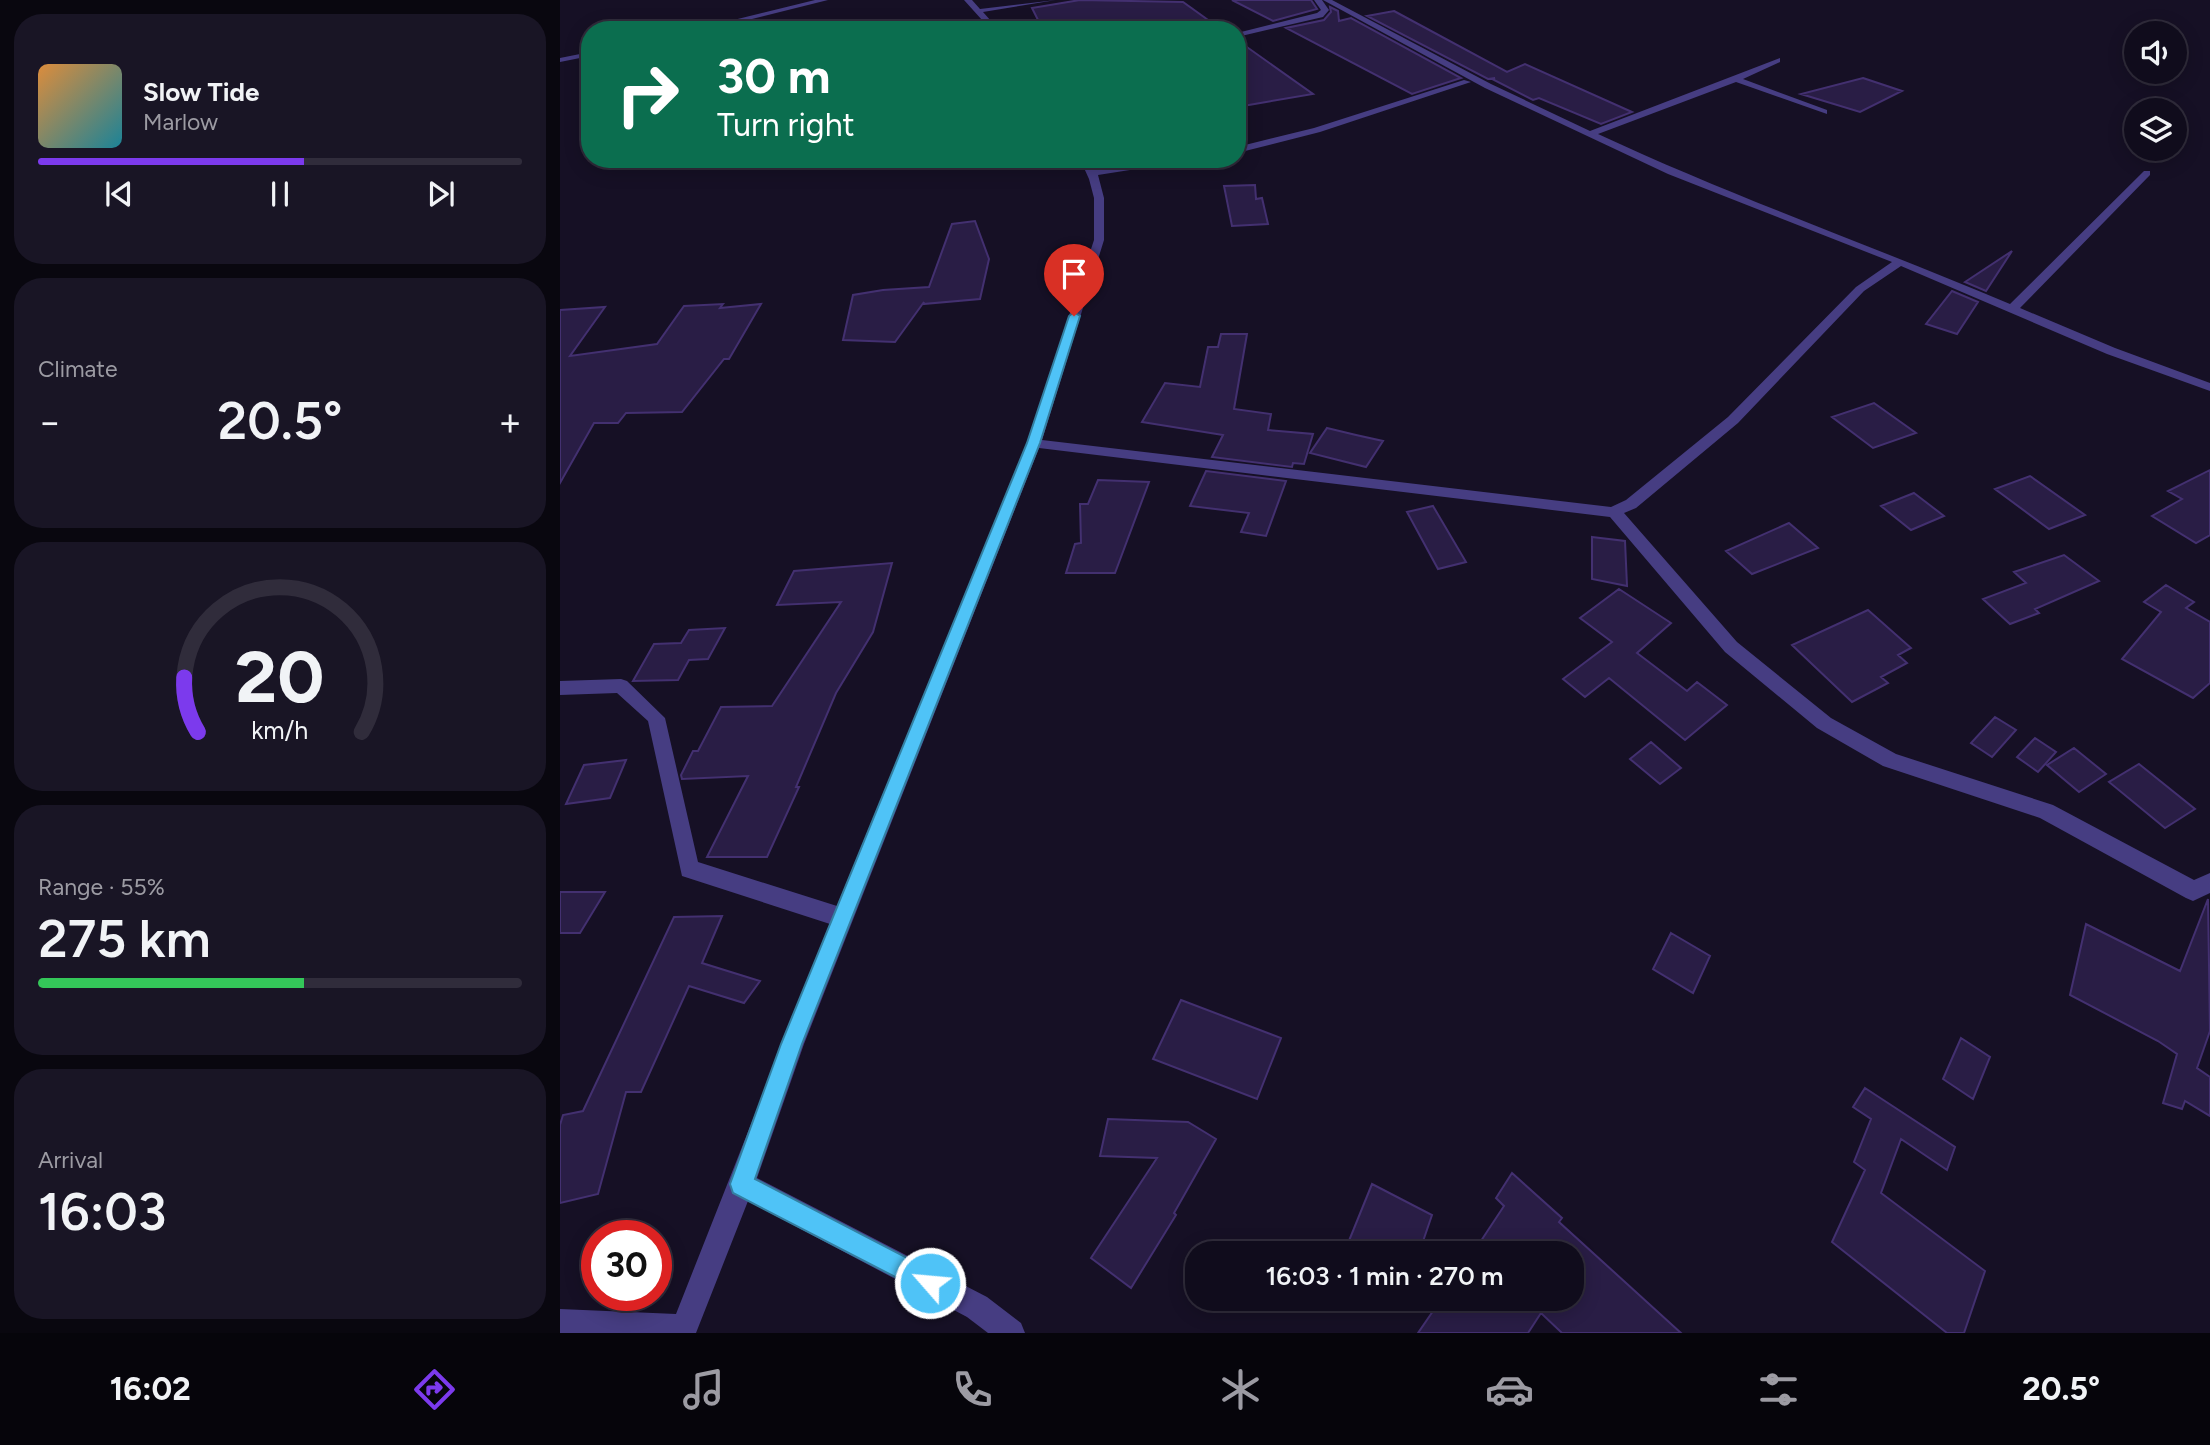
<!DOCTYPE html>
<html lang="en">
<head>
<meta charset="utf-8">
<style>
	:root { --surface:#100c1c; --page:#191525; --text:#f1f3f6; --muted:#9c9ba3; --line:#302c3b; --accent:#7c3aed }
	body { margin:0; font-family:Figtree,sans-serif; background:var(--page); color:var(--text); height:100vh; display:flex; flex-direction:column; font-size:26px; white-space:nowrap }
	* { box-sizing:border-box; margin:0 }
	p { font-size:23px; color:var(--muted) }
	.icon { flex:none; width:38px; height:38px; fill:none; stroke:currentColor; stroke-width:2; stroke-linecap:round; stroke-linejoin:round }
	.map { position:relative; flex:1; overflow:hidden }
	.details { display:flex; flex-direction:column; gap:14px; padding:14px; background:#09070f; width:560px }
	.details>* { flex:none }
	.hud { position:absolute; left:21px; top:21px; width:665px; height:147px; border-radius:28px; box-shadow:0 4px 18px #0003,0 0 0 2px var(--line); background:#0b6e4f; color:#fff; overflow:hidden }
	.buttons { position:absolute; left:1564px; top:21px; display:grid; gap:14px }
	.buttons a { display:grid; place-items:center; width:63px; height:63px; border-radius:50%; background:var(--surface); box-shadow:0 4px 18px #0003,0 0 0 2px var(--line); font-size:35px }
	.speed { position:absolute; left:21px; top:1220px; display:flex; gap:14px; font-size:35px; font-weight:700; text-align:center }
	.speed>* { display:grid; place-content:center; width:91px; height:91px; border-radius:50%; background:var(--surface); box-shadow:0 4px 18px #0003,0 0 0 2px var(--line); line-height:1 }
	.speed .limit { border:10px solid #d22; background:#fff; color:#111 }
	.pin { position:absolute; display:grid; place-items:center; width:60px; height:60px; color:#fff; margin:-72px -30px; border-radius:50% 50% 50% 0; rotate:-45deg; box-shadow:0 0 7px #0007 }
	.pin .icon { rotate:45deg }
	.me { position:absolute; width:77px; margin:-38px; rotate:297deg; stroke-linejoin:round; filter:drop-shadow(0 0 5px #0008) }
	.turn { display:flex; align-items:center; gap:24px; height:147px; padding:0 21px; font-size:32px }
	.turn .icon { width:91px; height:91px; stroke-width:2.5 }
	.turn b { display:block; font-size:49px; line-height:60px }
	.big { font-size:52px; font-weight:600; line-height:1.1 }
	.details .tile { flex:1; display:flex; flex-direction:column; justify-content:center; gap:10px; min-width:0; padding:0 24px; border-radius:28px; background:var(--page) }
	.details .dial { align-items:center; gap:0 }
	.dial svg { height:182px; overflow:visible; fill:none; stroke:var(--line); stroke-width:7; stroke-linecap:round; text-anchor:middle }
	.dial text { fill:var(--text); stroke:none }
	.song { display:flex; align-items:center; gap:21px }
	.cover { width:84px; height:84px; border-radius:10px; background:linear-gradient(135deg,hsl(30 70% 55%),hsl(190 70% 35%)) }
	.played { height:7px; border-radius:4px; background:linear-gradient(90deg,var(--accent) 55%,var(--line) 55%) }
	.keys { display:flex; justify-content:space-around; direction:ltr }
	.heat { display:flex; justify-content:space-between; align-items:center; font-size:38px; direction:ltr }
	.charge { height:10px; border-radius:5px; background:linear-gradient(90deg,#34c759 55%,var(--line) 0) }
	.trip { position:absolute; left:625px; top:1241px; width:399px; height:70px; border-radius:28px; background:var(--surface); box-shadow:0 4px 18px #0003,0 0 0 2px var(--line); font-weight:600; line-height:70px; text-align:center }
	.tabs { display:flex; height:112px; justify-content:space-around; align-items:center; background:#06050b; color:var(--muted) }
	.tabs .icon { width:49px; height:49px }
	.tabs .active { color:var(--accent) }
	.tabs b { font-size:32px; color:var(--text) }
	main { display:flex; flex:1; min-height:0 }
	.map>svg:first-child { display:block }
	.building { fill:#291d45; stroke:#433070; stroke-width:2 }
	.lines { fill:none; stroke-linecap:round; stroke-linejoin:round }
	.minor { fill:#463d82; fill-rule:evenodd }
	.route { fill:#4fc3f7; stroke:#337fa1; stroke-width:2 }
</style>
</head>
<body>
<main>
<section class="details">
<div class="tile">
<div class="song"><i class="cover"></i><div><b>Slow Tide</b><p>Marlow</p></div></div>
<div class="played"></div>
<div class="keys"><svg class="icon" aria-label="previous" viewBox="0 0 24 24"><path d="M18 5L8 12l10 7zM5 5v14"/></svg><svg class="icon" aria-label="pause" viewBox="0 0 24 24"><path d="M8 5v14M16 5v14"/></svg><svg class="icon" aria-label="next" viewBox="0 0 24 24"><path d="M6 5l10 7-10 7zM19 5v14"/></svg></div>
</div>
<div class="tile"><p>Climate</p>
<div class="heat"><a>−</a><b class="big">20.5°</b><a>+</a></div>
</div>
<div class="tile dial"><svg viewBox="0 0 100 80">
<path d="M14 69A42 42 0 1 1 86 69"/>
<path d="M14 69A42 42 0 0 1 8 45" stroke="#7c3aed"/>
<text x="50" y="56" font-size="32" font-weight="700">20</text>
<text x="50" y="72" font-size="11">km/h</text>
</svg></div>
<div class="tile"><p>Range · 55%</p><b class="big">275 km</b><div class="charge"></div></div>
<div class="tile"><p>Arrival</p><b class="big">16:03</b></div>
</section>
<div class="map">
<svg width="1650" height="1333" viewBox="0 0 1650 1333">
	<rect width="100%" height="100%" fill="#161025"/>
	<path class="building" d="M520 0 623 2 662 30H483L472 8Z
		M672 0H751L757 9 713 21Z
		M770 7 778 11 779 21 791 18 901 78 852 94 726 28 764 20 771 12Z
		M834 11 947 72 965 64 1072 112 1041 124 979 98 973 100 932 79 935 78 928 79 807 16Z
		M677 40 753 94 677 107Z
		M1303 78 1342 91 1300 112 1241 94Z
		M695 185 696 199 702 198 708 224 672 226 664 186Z
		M415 221 429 259 420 299 363 304 364 302 335 342 283 340 293 295 323 290 369 287 392 224Z
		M1452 251 1426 291 1405 282Z
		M1392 291 1418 302 1397 334 1366 324Z
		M163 304 160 308 201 304 169 359H164L122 412 66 413 58 423H34L0 483V310L45 307 10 356 97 344 124 306Z
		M661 334H687L674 409 711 414 708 430 753 434 744 464 733 463 732 467 652 457 663 435 582 422 605 383 640 387 648 347H658Z
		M1314 403 1356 433 1313 448 1272 417Z
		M767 428 796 435 823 441 806 467 750 453Z
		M1650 470V535L1636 543 1592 516 1622 499 1608 491Z
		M646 471 726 481 706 536 681 532 689 513 630 506Z
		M1470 476 1525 515 1489 529 1435 489Z
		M538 480 589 482 555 573H506L515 544 521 543 520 504H528Z
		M1354 493 1384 516 1351 530 1321 506Z
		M873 506 906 562 878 569 847 512Z
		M1229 523 1258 548 1192 574 1166 551Z
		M1032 537 1065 541 1067 586 1032 579Z
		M1504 555 1539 581 1475 609 1479 613 1450 624 1423 599 1466 583 1454 572Z
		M332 563 313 632 276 693 236 787H239L207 857H147L188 776 122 779 121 775 133 751H138L161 707 212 706 281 602 217 605 234 571Z
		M1606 585 1634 602 1626 608 1650 622V683L1633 698 1562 659 1601 612 1584 602Z
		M1059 589 1111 623 1077 653 1127 691 1137 682 1167 705 1125 740 1049 678 1025 697 1003 679 1052 642 1020 618Z
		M1308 610 1351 648 1338 655 1347 663 1321 677 1328 683 1292 702 1232 645Z
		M165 628 148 659 129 660 118 680 73 681 94 644 121 643 129 630Z
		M1435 717 1456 730 1432 757 1411 743Z
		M1475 738 1496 752 1478 772 1457 757Z
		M1091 742 1121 768 1100 784 1070 759Z
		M1514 748 1546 774 1519 792 1487 765Z
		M66 760 50 798 6 804 24 765Z
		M1579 764 1635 809 1605 828 1549 782Z
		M0 892H45L20 933H0Z
		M1648 899 1650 1031 1637 1068 1650 1077V1116L1625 1101 1622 1109 1603 1103 1617 1054 1598 1041 1510 995 1526 924 1620 971Z
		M162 916 142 963 200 981 184 1003 129 986 81 1092H66L38 1194 0 1203V1125L3 1115 23 1111 114 917Z
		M1111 933 1150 956 1133 993 1093 969Z
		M621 1000 721 1038 697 1099 593 1059Z
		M1401 1038 1430 1057 1413 1099 1383 1079Z
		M1305 1088 1395 1147 1387 1170 1341 1139 1321 1193 1425 1271 1404 1333H1387L1272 1242 1305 1170 1294 1162 1311 1119 1293 1107Z
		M548 1119 628 1122 656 1139 614 1213 616 1215 571 1288 531 1258 597 1158 540 1156Z
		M952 1173 1002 1218 999 1222 1121 1333H1002L981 1313 968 1333H858L882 1298H1012V1253H913L944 1206 936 1198Z
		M812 1184 872 1215 859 1253H784Z"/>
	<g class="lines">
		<path class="minor" d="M255 0H268L148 30H133Z
			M404 0H412L420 9 496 0 423 12 439 30H431Z
			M754 0H762L769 10 763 17 677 37V33L757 13 761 10Z
			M763 0H772L931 84 1030 131 1220 58V62L1183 79 1267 110V114L1176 82 1038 134C1173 197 1313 246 1450 304L1584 171H1590V175L1460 308 1555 348 1650 383V391L1547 354 1341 266 1304 291 1178 423 1076 508 1064 513 1177 642 1271 718 1336 754 1493 805 1634 880 1650 873V893L1633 901 1626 898 1480 818 1323 766 1257 728 1165 652 1050 517 479 448 244 1044 197 1178 427 1297 461 1323 465 1333H428L407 1317 188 1201 136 1333H0V1309L116 1314 270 924 122 876 88 721 57 693 0 695V681L61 679 67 681 105 718 138 862 277 906 467 443 534 240V198L529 179 520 159H530L535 170 612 159H640L538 175 544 198V240L482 440 1051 507 1066 500 1168 417 1296 287 1332 262 1108 174 925 88Z
			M30 52V56L0 62V58Z
			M904 80 911 82 760 132 677 153V147L754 128Z"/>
	</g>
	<path class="route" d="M514 312 520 316 480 443 242 1044 195 1179 378 1274 382 1283 378 1291 370 1295 173 1193 170 1184 221 1044 467 443 509 316Z"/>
</svg>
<div class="buttons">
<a><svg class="icon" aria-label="sound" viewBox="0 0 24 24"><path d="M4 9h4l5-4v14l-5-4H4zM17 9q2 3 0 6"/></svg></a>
<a><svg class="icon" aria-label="layers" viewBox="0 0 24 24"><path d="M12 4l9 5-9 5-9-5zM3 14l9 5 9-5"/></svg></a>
</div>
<div class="speed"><div class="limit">30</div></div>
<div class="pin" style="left:514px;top:316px;background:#d93025"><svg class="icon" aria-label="arrive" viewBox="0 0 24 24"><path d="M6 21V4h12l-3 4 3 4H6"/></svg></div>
<svg class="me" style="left:370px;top:1283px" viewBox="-20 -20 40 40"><circle r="17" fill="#4fc3f7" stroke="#fff" stroke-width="3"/><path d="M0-11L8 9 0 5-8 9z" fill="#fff"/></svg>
<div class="trip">16:03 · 1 min · 270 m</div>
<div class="hud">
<div class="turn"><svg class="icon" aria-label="right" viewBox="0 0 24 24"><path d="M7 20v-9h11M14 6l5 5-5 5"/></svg><div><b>30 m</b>Turn right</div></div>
</div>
</div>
</main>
<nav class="tabs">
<b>16:02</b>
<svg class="icon active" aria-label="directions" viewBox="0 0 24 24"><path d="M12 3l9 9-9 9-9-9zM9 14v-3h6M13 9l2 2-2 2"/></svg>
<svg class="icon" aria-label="music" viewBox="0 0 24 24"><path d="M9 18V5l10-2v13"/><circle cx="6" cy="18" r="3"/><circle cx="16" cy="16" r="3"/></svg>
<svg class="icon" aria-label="phone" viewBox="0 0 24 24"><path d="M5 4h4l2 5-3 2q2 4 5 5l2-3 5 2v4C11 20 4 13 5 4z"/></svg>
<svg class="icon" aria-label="climate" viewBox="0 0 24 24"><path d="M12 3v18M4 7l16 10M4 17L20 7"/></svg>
<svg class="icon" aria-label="car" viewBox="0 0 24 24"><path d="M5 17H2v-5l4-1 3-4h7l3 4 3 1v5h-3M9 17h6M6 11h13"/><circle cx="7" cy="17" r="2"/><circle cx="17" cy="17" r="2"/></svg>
<svg class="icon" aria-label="filters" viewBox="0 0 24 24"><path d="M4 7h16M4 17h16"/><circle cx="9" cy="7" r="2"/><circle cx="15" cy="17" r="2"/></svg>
<b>20.5°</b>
</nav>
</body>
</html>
